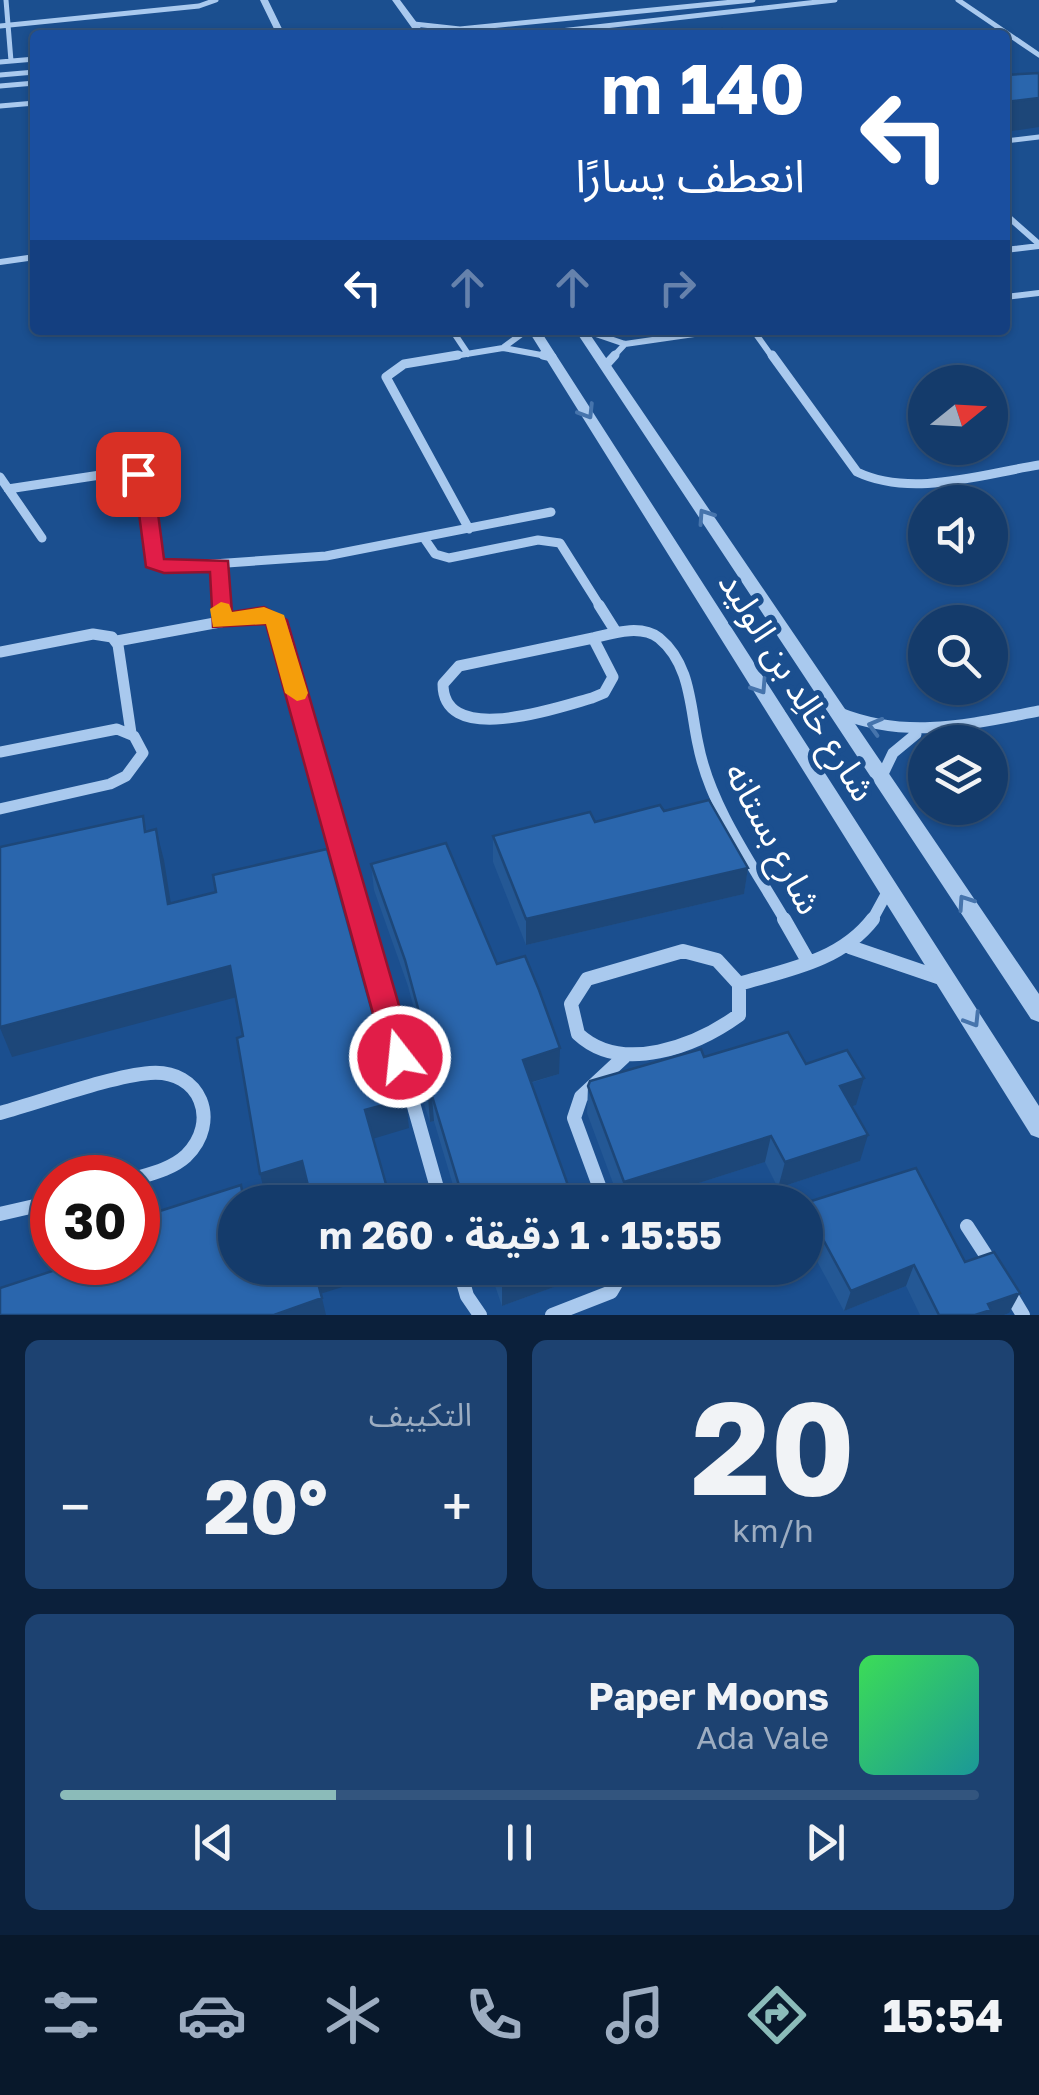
<!DOCTYPE html>
<html lang="ar">
<head>
<meta charset="utf-8">
<style>
	:root { --surface:#143b6b; --page:#1d4271; --text:#f1f3f6; --muted:#9dadc1; --line:#33557e; --accent:#8bbbb9 }
	body { margin:0; font-family:"Golos Text","Noto Sans Arabic",sans-serif; background:var(--page); color:var(--text); direction:rtl; height:100vh; display:flex; flex-direction:column; font-size:38px; white-space:nowrap }
	* { box-sizing:border-box; margin:0 }
	p { font-size:32px; color:var(--muted) }
	.icon { flex:none; width:55px; height:55px; fill:none; stroke:currentColor; stroke-width:2; stroke-linecap:round; stroke-linejoin:round }
	.map { position:relative; height:1315px; overflow:hidden; direction:ltr }
	.panel { display:flex; flex-direction:column; gap:25px; padding:25px; background:#0b203b; flex:1 }
	.panel>* { flex:none }
	.guide { position:absolute; left:30px; top:30px; width:980px; height:305px; border-radius:10px; box-shadow:0 2px 8px #0004,0 0 0 2px var(--line); direction:rtl; background:#1a4fa0; color:#fff; overflow:hidden }
	.needle { width:65px; rotate:72deg }
	.buttons { position:absolute; left:908px; top:365px; display:grid; gap:20px }
	.buttons a { display:grid; place-items:center; width:100px; height:100px; border-radius:50%; background:var(--surface); box-shadow:0 2px 8px #0004,0 0 0 2px var(--line); font-size:50px }
	.speed { position:absolute; left:30px; top:1155px; display:flex; gap:20px; font-size:50px; font-weight:700; text-align:center }
	.speed>* { display:grid; place-content:center; width:130px; height:130px; border-radius:50%; background:var(--surface); box-shadow:0 2px 8px #0004,0 0 0 2px var(--line); line-height:1 }
	.speed .limit { border:15px solid #d22; background:#fff; color:#111 }
	.pin { position:absolute; display:grid; place-items:center; width:85px; height:85px; color:#fff; margin:-42px; border-radius:20px; box-shadow:0 5px 15px #0006 }
	.me { position:absolute; width:110px; margin:-55px; rotate:344deg; stroke-linejoin:round; filter:drop-shadow(0 0 8px #0008) }
	.turn { display:flex; align-items:center; gap:35px; height:210px; padding:0 40px; font-size:45px }
	.turn .icon { width:130px; height:130px; stroke-width:2.5 }
	.turn b { display:block; font-size:70px; line-height:85px }
	.lanes { display:flex; align-items:center; height:95px; padding:0 40px; background:#0003; justify-content:center; gap:50px; direction:ltr }
	.lanes .off { opacity:.35 }
	.big { font-size:75px; font-weight:700; line-height:1.1 }
	.panel .card { flex:1; display:flex; flex-direction:column; justify-content:center; gap:15px; min-width:0; padding:0 35px; border-radius:15px; background:var(--page) }
	.panel .dial { align-items:center; gap:0 }
	.dial b { font-size:130px; line-height:1 }
	.song { display:flex; align-items:center; gap:30px }
	.cover { width:120px; height:120px; border-radius:15px; background:linear-gradient(135deg,hsl(130 70% 55%),hsl(180 70% 35%)) }
	.played { height:10px; border-radius:5px; background:linear-gradient(90deg,var(--accent) 30%,var(--line) 30%) }
	.keys { display:flex; justify-content:space-around; direction:ltr }
	.heat { display:flex; justify-content:space-between; align-items:center; font-size:55px; direction:ltr }
	.panel .tiles { flex:1; display:grid; gap:25px; grid-template-columns:1fr 1fr }
	.card:last-child { grid-column:span 2 }
	.trip { position:absolute; left:218px; top:1185px; width:605px; height:100px; border-radius:50px; background:var(--surface); box-shadow:0 2px 8px #0004,0 0 0 2px var(--line); font-weight:700; line-height:100px; text-align:center; direction:rtl }
	.menu { display:flex; height:160px; justify-content:space-around; align-items:center; background:#08182b; color:var(--muted) }
	.menu .icon { width:70px; height:70px }
	.menu .selected { color:var(--accent) }
	.menu b { font-size:45px; color:var(--text) }
	.map>svg:first-child { display:block }
	.lines { fill:none; stroke-linecap:round; stroke-linejoin:round }
	.minor-far4 { stroke:#a9c9ee; stroke-width:5 }
	.minor-far3 { stroke:#a9c9ee; stroke-width:6 }
	.minor-far2 { stroke:#a9c9ee; stroke-width:9 }
	.minor-far1 { stroke:#a9c9ee; stroke-width:11 }
	.minor { stroke:#a9c9ee; stroke-width:14 }
	.tertiary { fill:#a9c9ee; fill-rule:evenodd }
	.wall { fill:#245895 }
	.shaded-wall { fill:#1d4779 }
	.building { fill:#2a66ad; stroke:#1d4779; stroke-width:2.5 }
	.oneway { stroke:#4674ac }
	.route { fill:#e11d48; stroke:#92132f; stroke-width:2.5 }
	.slow { fill:#f59e0b }
	.labels { text-anchor:middle; dominant-baseline:central; stroke-width:10; stroke-linejoin:round; paint-order:stroke }
	.street-label { font-size:35px; fill:#fff; stroke:#1b4f8f }
</style>
</head>
<body>
<div class="map">
<svg width="1039" height="1315" viewBox="0 0 1039 1315">
	<rect width="100%" height="100%" fill="#1b4f8f"/>
	<g class="lines">
		<path class="minor-far4" d="M6 0 11 61
			M958 0 1039 55
			M414 24 460 29 753 0
			M0 26 199 6 216 0
			M525 35 835 0
			M0 62 35 59
			M0 75 35 72
			M0 86 35 83
			M0 106 35 103
			M1005 141 1039 137"/>
		<path class="minor-far3" d="M1005 214 1039 244
			M1005 250 1039 246
			M0 262 35 257
			M1005 297 1039 293
			M452 330 468 354
			M584 330 625 344 722 330
			M753 330 773 358
			M504 347 527 330
			M442 358 503 348 552 357
			M612 358 625 344"/>
		<path class="minor-far2" d="M458 355 404 364 386 377 469 529
			M543 355 552 357
			M772 355 857 472C912 498 982 474 1039 465
			M605 366 615 355
			M0 477 42 538
			M8 489 120 472 138 474 144 483 151 559 170 567 326 556 551 512
			M424 538 435 554 449 558 538 540 560 543 601 608
			M221 565V608"/>
		<path class="minor-far1" d="M221 605V622
			M599 605 616 632
			M593 638 613 677 604 693 592 698C559 707 443 748 443 684L459 666Z
			M593 638C613 633 641 624 659 638 691 664 690 708 698 744 710 807 754 867 786 922
			M117 641 258 615 276 620 361 922
			M0 652 93 634 112 637 118 645 131 733
			M840 713C908 740 970 724 1039 711
			M0 752 117 729 134 736 143 753 126 776 110 784 0 809
			M881 778 893 753 916 734
			M871 922 889 889"/>
		<path class="minor" d="M361 919 441 1202
			M784 919 808 961
			M850 947 938 977
			M683 951 717 960 739 984V1015C696 1046 622 1075 578 1034L571 1004 587 979Z
			M739 984C787 970 841 961 873 919
			M0 1113C41 1102 111 1076 150 1073 201 1069 221 1122 186 1156 173 1168 154 1173 137 1178
			M605 1202 574 1118 581 1097 624 1057
			M0 1214 52 1202
			M967 1226 991 1263
			M459 1268 467 1296 480 1315
			M1008 1290 1023 1315
			M552 1315 611 1292 625 1268"/>
		<path class="tertiary" d="M260 0H268L285 35H277Z
			M392 0H400L426 35H417Z
			M528 330H540L1039 1106V1138L1031 1135Z
			M575 330H587L1039 994V1022L1031 1019Z"/>
	</g>
	<path class="wall" d="M664 811 748 868 744 894 526 945 493 862V836L595 822Z
		M371 864 497 964 559 1074 531 1083 574 1202H458L434 1121 430 1122 424 1104 422 1079 432 1076 408 986 374 890Z
		M704 1057 806 1064 856 1105 852 1106 860 1161 778 1188 765 1162 639 1202H620L587 1113 588 1086Z
		M805 1203 965 1262 1009 1313 1004 1315H920L906 1286 844 1311 805 1239Z
		M489 1268H598V1271L502 1306Z"/>
	<path class="shaded-wall" d="M1039 98V127L1005 132V102Z
		M156 829 164 860 176 935 168 904Z
		M748 868 744 894 526 945V919Z
		M230 966 237 997 12 1057 0 1028V1027Z
		M560 1048 559 1074 522 1085 523 1060Z
		M864 1078 856 1105 833 1113 840 1086Z
		M432 1096 434 1121 430 1122 428 1097Z
		M406 1099 409 1128 369 1140 365 1110Z
		M868 1135 860 1161 778 1188 785 1162Z
		M771 1136 765 1162 639 1202H622L624 1182Z
		M302 1161 308 1189 267 1202 260 1174Z
		M914 1265 906 1286 844 1311 851 1291Z
		M314 1268H403L320 1294Z
		M543 1268H598V1271L502 1306V1283Z
		M1020 1293 1009 1313 1004 1315H975L988 1304Z
		M322 1298 326 1315H274Z"/>
	<path class="building" d="M722 29 731 35H689Z
		M646 30 653 35H598Z
		M1039 73V98L1005 102V75Z
		M709 800 748 868 526 919 493 836 590 812 595 822 660 805 664 811Z
		M143 816 145 832 156 829 168 904 216 892 213 875 327 849 392 1083 401 1081 406 1099 365 1110 391 1202H312L302 1161 260 1174 237 1038 243 1036 230 966 0 1027V847Z
		M446 843 497 964 525 956 539 990 560 1048 523 1060 574 1202H464L432 1096 428 1097 422 1079 436 1075 405 960 371 864Z
		M788 1032 806 1064 847 1050 864 1078 840 1086 868 1135 785 1162 771 1136 624 1182 588 1086 590 1081 701 1049 704 1057Z
		M916 1168 965 1262 994 1252 1020 1293 988 1304 991 1310 975 1315H939L914 1265 851 1291 805 1206V1203Z
		M241 1185 244 1202H235V1268H314L322 1298 274 1315H0V1288L80 1262H138V1218Z
		M496 1268H543L502 1283Z"/>
	<defs><path id="oneway-chevron" d="M-2-3.5L2.5 0L-2 3.5" fill="none" stroke-width="1.6" stroke-linecap="round" stroke-linejoin="round" transform="scale(2.5)"/></defs>
	<g class="oneway">
		<use href="#oneway-chevron" transform="translate(587 412) rotate(58)"/>
		<use href="#oneway-chevron" transform="translate(705 516) rotate(-124)"/>
		<use href="#oneway-chevron" transform="translate(760 687) rotate(57)"/>
		<use href="#oneway-chevron" transform="translate(875 726) rotate(-164)"/>
		<use href="#oneway-chevron" transform="translate(965 902) rotate(-124)"/>
		<use href="#oneway-chevron" transform="translate(973 1020) rotate(58)"/>
	</g>
	<path class="route" d="M138 468 154 483 164 559 228 561 232 612 264 607 287 620 414 1057 410 1066 400 1070 389 1066 385 1057 266 624 213 627 210 572 164 573 146 567 135 483 128 474Z"/>
	<path class="slow" d="M221 602 229 604 232 612 264 607 284 615 308 693 305 699 297 701 285 693 266 624 213 627 210 609Z"/>
	<g class="labels">
		<g class="street-label">
			<text transform="translate(798 686) rotate(58)">شارع خالِد بن الوليد</text>
			<text transform="translate(774 838) rotate(62)">شارع بستانه</text>
		</g>
	</g>
</svg>
<div class="buttons">
<a><svg class="needle" viewBox="-14 -14 28 28"><path d="M0-13l5 13h-10z" fill="#e53935"/><path d="M0 13l5-13h-10z" fill="#9dadc1"/></svg></a>
<a><svg class="icon" aria-label="sound" viewBox="0 0 24 24"><path d="M4 9h4l5-4v14l-5-4H4zM17 9q2 3 0 6"/></svg></a>
<a><svg class="icon" aria-label="search" viewBox="0 0 24 24"><circle cx="10" cy="10" r="6"/><path d="M15 15l6 6"/></svg></a>
<a><svg class="icon" aria-label="layers" viewBox="0 0 24 24"><path d="M12 4l9 5-9 5-9-5zM3 14l9 5 9-5"/></svg></a>
</div>
<div class="speed"><div class="limit">30</div></div>
<div class="pin" style="left:138px;top:474px;background:#d93025"><svg class="icon" aria-label="arrive" viewBox="0 0 24 24"><path d="M6 21V4h12l-3 4 3 4H6"/></svg></div>
<svg class="me" style="left:400px;top:1057px" viewBox="-20 -20 40 40"><circle r="17" fill="#e11d48" stroke="#fff" stroke-width="3"/><path d="M0-11L8 9 0 5-8 9z" fill="#fff"/></svg>
<div class="trip">15:55 · 1 دقيقة · 260 m</div>
<div class="guide">
<div class="turn"><svg class="icon" aria-label="left" viewBox="0 0 24 24"><path d="M17 20v-9H6M10 6l-5 5 5 5"/></svg><div><b>140 m</b>انعطف يسارًا</div></div>
<div class="lanes"><svg class="icon" aria-label="left" viewBox="0 0 24 24"><path d="M17 20v-9H6M10 6l-5 5 5 5"/></svg><svg class="icon off" aria-label="ahead" viewBox="0 0 24 24"><path d="M12 20V5M6 11l6-6 6 6"/></svg><svg class="icon off" aria-label="ahead" viewBox="0 0 24 24"><path d="M12 20V5M6 11l6-6 6 6"/></svg><svg class="icon off" aria-label="right" viewBox="0 0 24 24"><path d="M7 20v-9h11M14 6l5 5-5 5"/></svg></div>
</div>
</div>
<section class="panel">
<div class="tiles">
<div class="card dial"><b>20</b><p>km/h</p></div>
<div class="card"><p>التكييف</p>
<div class="heat"><a>−</a><b class="big">20°</b><a>+</a></div>
</div>
<div class="card">
<div class="song"><i class="cover"></i><div><b>Paper Moons</b><p>Ada Vale</p></div></div>
<div class="played"></div>
<div class="keys"><svg class="icon" aria-label="previous" viewBox="0 0 24 24"><path d="M18 5L8 12l10 7zM5 5v14"/></svg><svg class="icon" aria-label="pause" viewBox="0 0 24 24"><path d="M8 5v14M16 5v14"/></svg><svg class="icon" aria-label="next" viewBox="0 0 24 24"><path d="M6 5l10 7-10 7zM19 5v14"/></svg></div>
</div>
</div>
</section>
<nav class="menu">
<b>15:54</b>
<svg class="icon selected" aria-label="directions" viewBox="0 0 24 24"><path d="M12 3l9 9-9 9-9-9zM9 14v-3h6M13 9l2 2-2 2"/></svg>
<svg class="icon" aria-label="music" viewBox="0 0 24 24"><path d="M9 18V5l10-2v13"/><circle cx="6" cy="18" r="3"/><circle cx="16" cy="16" r="3"/></svg>
<svg class="icon" aria-label="phone" viewBox="0 0 24 24"><path d="M5 4h4l2 5-3 2q2 4 5 5l2-3 5 2v4C11 20 4 13 5 4z"/></svg>
<svg class="icon" aria-label="climate" viewBox="0 0 24 24"><path d="M12 3v18M4 7l16 10M4 17L20 7"/></svg>
<svg class="icon" aria-label="car" viewBox="0 0 24 24"><path d="M5 17H2v-5l4-1 3-4h7l3 4 3 1v5h-3M9 17h6M6 11h13"/><circle cx="7" cy="17" r="2"/><circle cx="17" cy="17" r="2"/></svg>
<svg class="icon" aria-label="filters" viewBox="0 0 24 24"><path d="M4 7h16M4 17h16"/><circle cx="9" cy="7" r="2"/><circle cx="15" cy="17" r="2"/></svg>
</nav>
</body>
</html>
